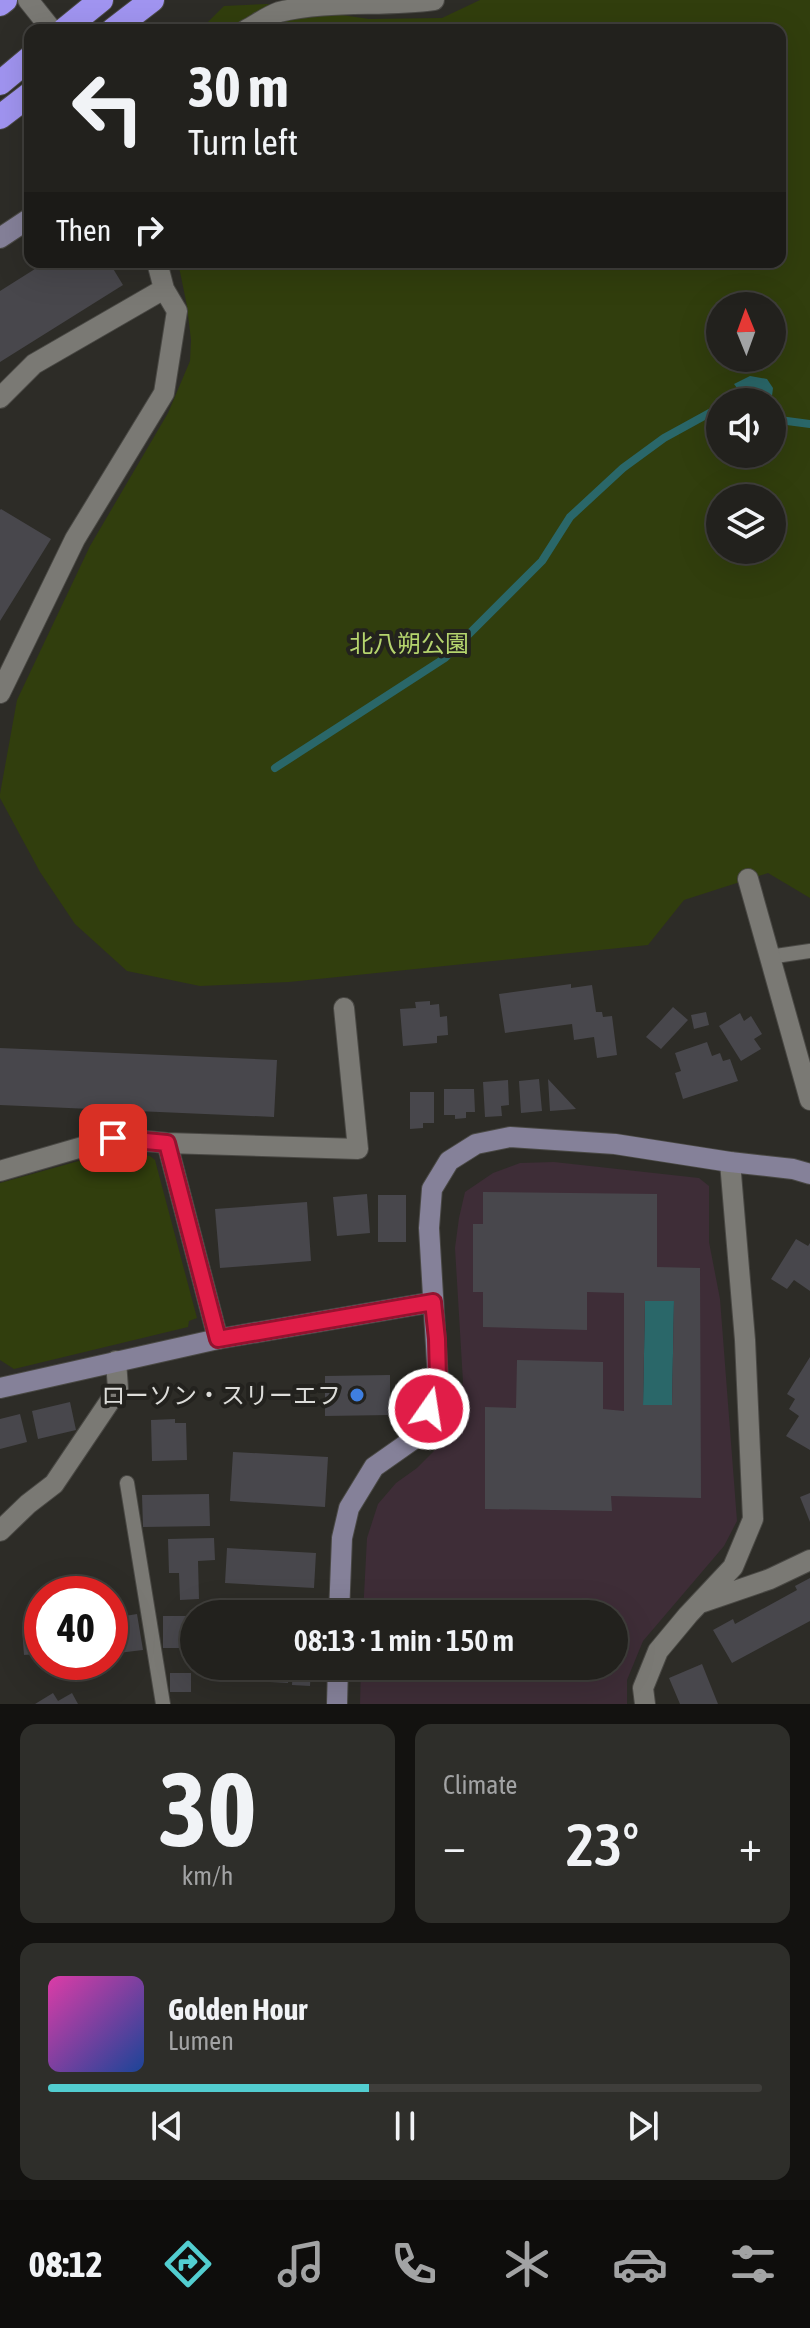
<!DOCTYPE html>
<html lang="en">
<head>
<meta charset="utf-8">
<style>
	:root { --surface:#22211d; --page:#2e2e2a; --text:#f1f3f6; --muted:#a2a3a4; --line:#3f3e3b; --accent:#52cdd0 }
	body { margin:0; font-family:"Asap Condensed","Noto Sans JP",sans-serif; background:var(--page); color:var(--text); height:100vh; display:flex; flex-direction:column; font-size:30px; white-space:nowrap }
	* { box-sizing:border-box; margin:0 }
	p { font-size:26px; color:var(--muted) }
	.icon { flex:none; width:44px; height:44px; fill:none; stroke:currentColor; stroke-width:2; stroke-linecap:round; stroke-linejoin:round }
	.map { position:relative; height:1704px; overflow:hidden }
	.side { display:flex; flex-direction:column; gap:20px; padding:20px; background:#131210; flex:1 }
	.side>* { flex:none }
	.banner { position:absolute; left:24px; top:24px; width:762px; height:244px; border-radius:16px; box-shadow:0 8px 32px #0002,0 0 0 2px var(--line); background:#22211d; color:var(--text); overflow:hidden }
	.needle { width:52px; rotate:359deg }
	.buttons { position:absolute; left:706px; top:292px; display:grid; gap:16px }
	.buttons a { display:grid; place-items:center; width:80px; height:80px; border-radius:50%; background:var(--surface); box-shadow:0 8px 32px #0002,0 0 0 2px var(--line); font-size:40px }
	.speed { position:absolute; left:24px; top:1576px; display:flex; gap:16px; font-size:40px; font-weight:700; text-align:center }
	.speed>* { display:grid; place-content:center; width:104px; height:104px; border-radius:50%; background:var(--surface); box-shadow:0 8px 32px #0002,0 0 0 2px var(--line); line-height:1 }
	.speed .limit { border:12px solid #d22; background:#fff; color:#111 }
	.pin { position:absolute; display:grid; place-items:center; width:68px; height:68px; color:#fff; margin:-34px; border-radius:16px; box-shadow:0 4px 12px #0006 }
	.me { position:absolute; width:88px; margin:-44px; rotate:13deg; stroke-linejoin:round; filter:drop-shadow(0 0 6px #0008) }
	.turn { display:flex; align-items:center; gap:28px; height:168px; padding:0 32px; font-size:36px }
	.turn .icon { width:104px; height:104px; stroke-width:2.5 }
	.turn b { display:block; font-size:56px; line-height:68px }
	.then { display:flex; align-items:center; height:76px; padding:0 32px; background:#0003; gap:16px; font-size:30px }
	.big { font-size:60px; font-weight:600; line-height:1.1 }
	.side .card { flex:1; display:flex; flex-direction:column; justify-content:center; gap:12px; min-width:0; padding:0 28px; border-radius:16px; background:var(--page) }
	.side .dial { align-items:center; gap:0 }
	.dial b { font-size:104px; line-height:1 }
	.song { display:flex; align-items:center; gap:24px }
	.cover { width:96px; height:96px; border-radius:12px; background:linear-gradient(135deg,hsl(320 70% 55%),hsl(220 70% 35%)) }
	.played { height:8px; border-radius:4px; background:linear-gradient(90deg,var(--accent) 45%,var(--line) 45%) }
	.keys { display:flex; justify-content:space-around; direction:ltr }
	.heat { display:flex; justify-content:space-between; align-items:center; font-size:44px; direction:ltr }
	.side .tiles { flex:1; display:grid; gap:20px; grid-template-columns:1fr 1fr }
	.card:last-child { grid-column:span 2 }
	.trip { position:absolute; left:180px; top:1600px; width:448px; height:80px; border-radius:40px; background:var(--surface); box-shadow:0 8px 32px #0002,0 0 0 2px var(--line); font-weight:600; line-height:80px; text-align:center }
	.tab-bar { display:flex; height:128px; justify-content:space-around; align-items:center; background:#0e0d0c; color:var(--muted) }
	.tab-bar .icon { width:56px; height:56px }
	.tab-bar .current { color:var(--accent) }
	.tab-bar b { font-size:36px; color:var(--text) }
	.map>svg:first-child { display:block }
	.education { fill:#3e2d37 }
	.green { fill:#313e0d; fill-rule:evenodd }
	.water { fill:#2a6769 }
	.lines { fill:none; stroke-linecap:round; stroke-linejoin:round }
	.stream { stroke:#2a6769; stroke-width:8 }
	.building { fill:#48474c; fill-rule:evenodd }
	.lane-casing { stroke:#494844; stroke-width:16 }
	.street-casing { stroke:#494844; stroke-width:22 }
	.secondary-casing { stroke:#494844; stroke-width:22 }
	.highway-casing { stroke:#494844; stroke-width:26 }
	.lane { stroke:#7a7974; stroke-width:14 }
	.street { stroke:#7a7974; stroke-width:20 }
	.secondary { stroke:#858199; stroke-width:20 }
	.highway { stroke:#a094f0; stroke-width:24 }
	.route-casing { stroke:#92132f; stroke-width:20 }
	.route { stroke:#e11d48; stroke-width:14 }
	.shop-dot { fill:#3f7fe0; stroke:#23221e; stroke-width:3 }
	.labels { text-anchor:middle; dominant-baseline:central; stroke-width:8; stroke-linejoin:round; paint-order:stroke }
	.park-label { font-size:24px; fill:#b5d46d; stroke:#23221e }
	.poi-label { font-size:24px; fill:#dcdcd9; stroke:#23221e; text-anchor:end }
</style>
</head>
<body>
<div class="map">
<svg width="810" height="1704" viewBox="0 0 810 1704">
	<rect width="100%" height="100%" fill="#2d2c27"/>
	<path class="education" d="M554 1162 699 1178 709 1186V1242L720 1299 737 1521 724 1546 643 1641 627 1680V1704H360L361 1666H614V1614H363L367 1538 378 1504 396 1483 417 1468 440 1445 454 1416 463 1382 455 1248 459 1218 465 1192 493 1173 520 1163Z"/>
	<path class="green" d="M480 0H810V898L768 873 684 900 648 945 289 982 200 986 127 971 75 924 40 872 0 798V794L17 700 90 546 168 413 190 361 191 340 187 306 178 262H780V30H200L224 6 267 4 369 19 442 18ZM720 306H772V358H720ZM720 402H772V454H720ZM720 498H772V550H720Z
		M118 1150 120 1154 150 1156 155 1160 197 1318 189 1321 188 1327 14 1369 0 1360V1183Z"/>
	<path class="water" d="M750 376 767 379 773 388 772 396 747 401 734 384Z
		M645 1301H674L672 1405H643Z"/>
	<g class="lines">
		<path class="stream" d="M772 419 810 424
			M275 768 445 658 542 561 570 517 623 468 664 438 715 410 720 411"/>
	</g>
	<path class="building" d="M46 262H109L123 285 0 362V291Z
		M1 509 51 539 0 621V510Z
		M571 984V988L592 985 596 1012H602L603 1017 612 1016 617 1055 597 1058 594 1037 574 1040 572 1024 505 1033 499 994Z
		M430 1001V1005L439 1004 440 1017 447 1016 448 1035 437 1036V1043L403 1046 400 1009 416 1008 415 1002Z
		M673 1007 688 1020 661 1049 646 1037Z
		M706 1012 709 1025 694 1029 691 1015Z
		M740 1013 744 1021 751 1016 762 1034 754 1039 761 1049 741 1061 719 1026Z
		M707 1042 712 1056 720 1053 723 1061 730 1059 738 1081 683 1099 675 1073 681 1071 675 1053Z
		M0 1048 277 1060 274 1117 0 1105Z
		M539 1079 542 1111 521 1113 519 1081Z
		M548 1079 576 1109 550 1111Z
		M508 1080 509 1105 501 1106 502 1116 485 1117 483 1082Z
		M444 1089H474L475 1112H466V1118L455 1119V1115H444Z
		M410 1092H434V1123H423V1128L410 1129Z
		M483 1192 657 1194V1267L700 1268 701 1498 611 1496 612 1511 485 1509V1407L516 1408 517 1360 603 1362V1409L624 1411V1293L587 1292V1330L483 1327V1292H473V1224H483ZM645 1301H674L672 1405H643Z
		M367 1194 370 1233 337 1236 333 1197Z
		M378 1195H406V1242H378Z
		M307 1202 311 1261 220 1268 215 1209Z
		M796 1239 808 1246 810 1243V1291L794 1280 787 1289 771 1279Z
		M810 1357V1450L786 1436 799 1416 789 1409 795 1399 787 1394Z
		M390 1375V1415L325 1416V1376Z
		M70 1402 76 1430 38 1439 32 1411Z
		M20 1414 27 1442 0 1449V1419Z
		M175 1419V1423H186L187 1460 152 1461 151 1420Z
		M233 1452 328 1457 325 1507 230 1501Z
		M810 1493V1522L800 1497Z
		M209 1494 210 1526 143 1527 142 1495Z
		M214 1538 215 1560 198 1561 199 1599 180 1600 179 1573H169L168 1539Z
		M227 1548 316 1553 314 1588 225 1583Z
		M810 1578V1621L732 1663 713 1630 733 1619 735 1624 797 1590 795 1586Z
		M245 1607V1614H222V1608Z
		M251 1608 271 1609V1614H250Z
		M137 1614 143 1650 118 1653 113 1618Z
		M163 1616H194V1648H163Z
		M42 1627V1659L37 1660V1654L24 1655 22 1628Z
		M702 1664 718 1704H680L669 1678Z
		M232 1666H257V1682H243L244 1674 232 1673Z
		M271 1666H290L288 1683 270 1682Z
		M293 1666H311L310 1686 292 1685Z
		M170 1673H191V1692H170Z
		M53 1693 58 1701 72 1693 78 1704H35Z"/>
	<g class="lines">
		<g class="lane-casing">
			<path id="lane" d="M769 957 810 951
				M127 1483 163 1704"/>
		</g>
		<g class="street-casing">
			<path id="street" d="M28 0 52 30
				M246 30C257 24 268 16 279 12 328 0 383 7 434 0
				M0 398 34 364 164 289 157 262
				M0 693 75 539 164 393 177 311 164 289
				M748 879 810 1100
				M167 1143 218 1339
				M0 1171 113 1138 167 1143 358 1149 344 1008
				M0 1531 28 1504 54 1484 118 1389 116 1361
				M703 1602 770 1579 810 1560
				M645 1704 643 1688 658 1651 688 1615 733 1567 753 1519 745 1340 730 1162"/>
		</g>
		<g class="secondary-casing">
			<path id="secondary" d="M0 238 30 218
				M0 1388 218 1339 433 1302
				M339 1614 342 1538 349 1508 374 1467 411 1441 429 1409 438 1380 429 1228 432 1189 449 1161 476 1144 510 1137 615 1144 730 1162 793 1169 810 1174
				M337 1704 338 1666"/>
		</g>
		<g class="highway-casing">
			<path id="highway" d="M0 4 5 0
				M64 30 101 0
				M113 30 152 0
				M0 83 30 58
				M0 117 30 94"/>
		</g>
		<use href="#lane" class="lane"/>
		<use href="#street" class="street"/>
		<use href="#secondary" class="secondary"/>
		<use href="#highway" class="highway"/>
	</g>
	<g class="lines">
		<g class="route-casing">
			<path id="route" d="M113 1138 167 1143 218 1339 433 1302 437 1339 438 1380 429 1409"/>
		</g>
		<use href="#route" class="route"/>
	</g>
	<circle class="shop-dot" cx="357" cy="1395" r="8"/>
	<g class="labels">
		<g class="park-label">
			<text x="409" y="643">北八朔公園</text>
		</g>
		<g class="poi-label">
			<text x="341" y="1395">ローソン・スリーエフ</text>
		</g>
	</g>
</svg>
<div class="buttons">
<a><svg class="needle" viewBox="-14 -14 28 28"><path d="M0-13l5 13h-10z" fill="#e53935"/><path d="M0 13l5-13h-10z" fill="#a2a3a4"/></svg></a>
<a><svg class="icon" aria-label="sound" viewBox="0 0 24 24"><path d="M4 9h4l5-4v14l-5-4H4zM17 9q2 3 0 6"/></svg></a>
<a><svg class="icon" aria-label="layers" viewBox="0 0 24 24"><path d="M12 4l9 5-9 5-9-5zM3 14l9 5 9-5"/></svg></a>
</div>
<div class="speed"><div class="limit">40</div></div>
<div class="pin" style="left:113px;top:1138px;background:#d93025"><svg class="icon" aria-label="arrive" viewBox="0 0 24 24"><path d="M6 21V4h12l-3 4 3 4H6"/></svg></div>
<svg class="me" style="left:429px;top:1409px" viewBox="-20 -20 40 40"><circle r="17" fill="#e11d48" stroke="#fff" stroke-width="3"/><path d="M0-11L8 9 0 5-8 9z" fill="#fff"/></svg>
<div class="trip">08:13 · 1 min · 150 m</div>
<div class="banner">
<div class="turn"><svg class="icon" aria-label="left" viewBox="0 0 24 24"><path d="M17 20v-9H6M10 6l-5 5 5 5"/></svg><div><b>30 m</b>Turn left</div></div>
<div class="then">Then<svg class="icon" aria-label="right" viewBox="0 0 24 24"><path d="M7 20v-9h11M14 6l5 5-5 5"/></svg></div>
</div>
</div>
<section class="side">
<div class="tiles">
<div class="card dial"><b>30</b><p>km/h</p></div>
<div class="card"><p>Climate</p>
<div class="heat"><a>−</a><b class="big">23°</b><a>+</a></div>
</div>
<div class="card">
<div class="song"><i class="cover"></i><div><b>Golden Hour</b><p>Lumen</p></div></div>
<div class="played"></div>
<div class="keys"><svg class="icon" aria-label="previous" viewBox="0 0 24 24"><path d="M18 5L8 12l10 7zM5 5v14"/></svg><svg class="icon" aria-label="pause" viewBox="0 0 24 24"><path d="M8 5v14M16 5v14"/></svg><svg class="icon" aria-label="next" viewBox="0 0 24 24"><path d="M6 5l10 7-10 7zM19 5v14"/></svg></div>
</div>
</div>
</section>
<nav class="tab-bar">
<b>08:12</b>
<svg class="icon current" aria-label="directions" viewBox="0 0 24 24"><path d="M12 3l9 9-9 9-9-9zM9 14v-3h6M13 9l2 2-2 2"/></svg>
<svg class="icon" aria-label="music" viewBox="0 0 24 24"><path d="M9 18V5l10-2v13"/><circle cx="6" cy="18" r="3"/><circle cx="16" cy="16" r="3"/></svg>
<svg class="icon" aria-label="phone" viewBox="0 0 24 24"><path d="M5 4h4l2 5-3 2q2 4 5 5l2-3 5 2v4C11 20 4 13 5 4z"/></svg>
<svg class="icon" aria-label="climate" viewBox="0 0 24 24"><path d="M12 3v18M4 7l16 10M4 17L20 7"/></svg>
<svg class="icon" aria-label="car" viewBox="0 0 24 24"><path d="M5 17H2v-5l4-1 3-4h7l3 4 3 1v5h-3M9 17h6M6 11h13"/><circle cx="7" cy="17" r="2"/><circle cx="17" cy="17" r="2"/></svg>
<svg class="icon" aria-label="filters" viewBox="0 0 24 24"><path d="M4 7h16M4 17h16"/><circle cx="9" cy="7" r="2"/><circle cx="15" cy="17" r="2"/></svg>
</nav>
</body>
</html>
